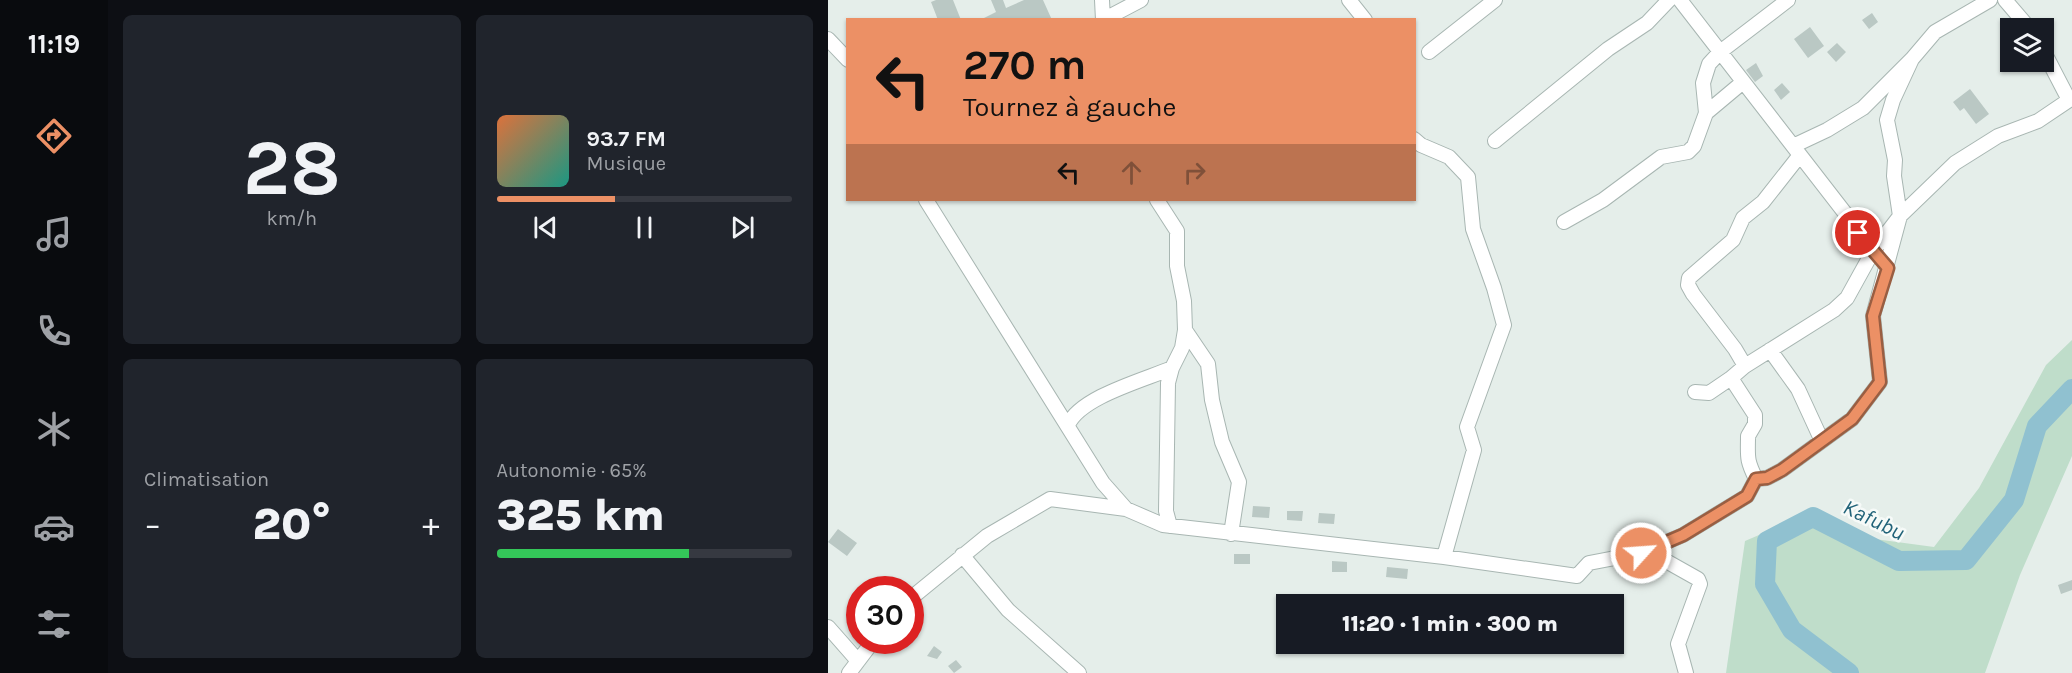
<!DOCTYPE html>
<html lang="fr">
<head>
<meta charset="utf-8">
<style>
	:root { --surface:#171b24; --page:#20242c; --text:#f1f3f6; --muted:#9ea1a6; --line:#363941; --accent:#ec9065 }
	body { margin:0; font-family:Karla,sans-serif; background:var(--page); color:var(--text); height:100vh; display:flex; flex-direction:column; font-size:22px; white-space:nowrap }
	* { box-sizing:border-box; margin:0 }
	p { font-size:20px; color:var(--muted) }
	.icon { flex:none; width:33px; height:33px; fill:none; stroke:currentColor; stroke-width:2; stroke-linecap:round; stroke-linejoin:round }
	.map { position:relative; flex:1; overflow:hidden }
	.panel { display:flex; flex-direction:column; gap:15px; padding:15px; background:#0d0f14; width:720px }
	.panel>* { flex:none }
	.guide { position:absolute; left:18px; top:18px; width:570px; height:183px; border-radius:0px; box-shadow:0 2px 4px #0004; background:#ec9065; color:#111; overflow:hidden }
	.tools { position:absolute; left:1172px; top:18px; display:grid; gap:12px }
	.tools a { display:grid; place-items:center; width:54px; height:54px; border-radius:0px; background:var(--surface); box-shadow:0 2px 4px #0004; font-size:30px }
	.speed { position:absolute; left:18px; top:576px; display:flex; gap:12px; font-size:30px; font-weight:700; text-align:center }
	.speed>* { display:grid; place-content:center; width:78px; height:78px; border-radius:50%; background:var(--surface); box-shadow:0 2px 4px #0004; line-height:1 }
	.speed .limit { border:9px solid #d22; background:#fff; color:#111 }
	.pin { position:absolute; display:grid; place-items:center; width:51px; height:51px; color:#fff; margin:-26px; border:3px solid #fff; border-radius:50%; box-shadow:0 2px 6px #0007 }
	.me { position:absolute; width:66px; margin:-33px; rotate:64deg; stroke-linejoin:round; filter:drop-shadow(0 0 4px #0008) }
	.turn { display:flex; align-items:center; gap:21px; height:126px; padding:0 18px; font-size:27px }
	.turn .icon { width:78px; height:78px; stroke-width:2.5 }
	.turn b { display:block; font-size:42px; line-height:51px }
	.lanes { display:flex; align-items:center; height:57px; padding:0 18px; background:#0003; justify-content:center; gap:30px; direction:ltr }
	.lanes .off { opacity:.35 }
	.big { font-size:45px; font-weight:800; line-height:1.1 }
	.panel .widget { flex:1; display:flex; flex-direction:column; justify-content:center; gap:9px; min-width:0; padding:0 21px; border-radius:9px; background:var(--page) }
	.panel .dial { align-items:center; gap:0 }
	.dial b { font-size:78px; line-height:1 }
	.song { display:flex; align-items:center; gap:18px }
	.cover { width:72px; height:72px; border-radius:9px; background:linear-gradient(135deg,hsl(20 70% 55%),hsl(170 70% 35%)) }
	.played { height:6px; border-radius:3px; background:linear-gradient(90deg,var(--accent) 40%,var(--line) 40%) }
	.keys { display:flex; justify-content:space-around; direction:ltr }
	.heat { display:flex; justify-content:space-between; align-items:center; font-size:33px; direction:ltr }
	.charge { height:9px; border-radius:4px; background:linear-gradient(90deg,#34c759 65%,var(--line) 0) }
	.panel .tiles { flex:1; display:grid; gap:15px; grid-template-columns:repeat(2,1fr) }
	.trip { position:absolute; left:448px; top:594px; width:348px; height:60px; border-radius:0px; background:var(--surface); box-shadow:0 2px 4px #0004; font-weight:800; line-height:60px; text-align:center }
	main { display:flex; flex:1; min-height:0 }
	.tabs { display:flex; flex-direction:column; width:108px; justify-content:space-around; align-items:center; background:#090b0e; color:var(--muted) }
	.tabs .icon { width:42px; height:42px }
	.tabs .selected { color:var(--accent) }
	.tabs b { font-size:27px; color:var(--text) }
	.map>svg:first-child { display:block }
	.green { fill:#bfddca }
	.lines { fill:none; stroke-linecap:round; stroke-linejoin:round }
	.river { stroke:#90c1d0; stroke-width:20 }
	.building { fill:#bac8c4 }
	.minor-casing { stroke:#a8b6b2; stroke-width:16 }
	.minor { stroke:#fff; stroke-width:14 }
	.route-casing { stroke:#995e42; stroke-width:15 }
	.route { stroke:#ec9065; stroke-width:10 }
	.labels { text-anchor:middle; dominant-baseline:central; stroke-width:5; stroke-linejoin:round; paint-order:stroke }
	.water-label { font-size:22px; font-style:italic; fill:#216379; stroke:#f6faf8 }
</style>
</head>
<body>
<main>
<nav class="tabs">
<b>11:19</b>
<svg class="icon selected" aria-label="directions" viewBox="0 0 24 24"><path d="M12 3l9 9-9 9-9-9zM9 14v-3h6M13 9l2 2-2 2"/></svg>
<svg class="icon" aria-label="music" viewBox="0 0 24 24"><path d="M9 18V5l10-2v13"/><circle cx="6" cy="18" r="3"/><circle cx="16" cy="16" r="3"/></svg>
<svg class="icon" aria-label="phone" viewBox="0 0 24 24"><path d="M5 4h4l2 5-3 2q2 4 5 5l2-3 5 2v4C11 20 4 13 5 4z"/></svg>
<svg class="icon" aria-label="climate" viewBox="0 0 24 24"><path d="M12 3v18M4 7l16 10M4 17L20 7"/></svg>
<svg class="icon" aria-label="car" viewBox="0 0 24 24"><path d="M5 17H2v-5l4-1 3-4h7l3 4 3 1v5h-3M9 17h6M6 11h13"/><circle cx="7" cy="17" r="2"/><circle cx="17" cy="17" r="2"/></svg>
<svg class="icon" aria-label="filters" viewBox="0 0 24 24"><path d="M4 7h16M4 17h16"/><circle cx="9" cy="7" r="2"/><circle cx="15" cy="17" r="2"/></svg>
</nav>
<section class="panel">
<div class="tiles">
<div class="widget dial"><b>28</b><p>km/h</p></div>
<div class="widget">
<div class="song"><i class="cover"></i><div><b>93.7 FM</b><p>Musique</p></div></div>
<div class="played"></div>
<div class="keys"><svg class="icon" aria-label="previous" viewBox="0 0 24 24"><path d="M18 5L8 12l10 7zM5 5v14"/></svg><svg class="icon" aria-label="pause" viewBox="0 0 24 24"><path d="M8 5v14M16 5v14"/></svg><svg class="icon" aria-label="next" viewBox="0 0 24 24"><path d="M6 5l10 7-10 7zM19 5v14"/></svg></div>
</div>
<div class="widget"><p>Climatisation</p>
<div class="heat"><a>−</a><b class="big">20°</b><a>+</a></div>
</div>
<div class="widget"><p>Autonomie · 65%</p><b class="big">325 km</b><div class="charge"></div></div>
</div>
</section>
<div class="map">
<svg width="1244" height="673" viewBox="0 0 1244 673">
	<rect width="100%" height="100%" fill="#e5eeea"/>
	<path class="green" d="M1244 340V456L1192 575 1157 673H898L917 541 961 522 1017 535 1106 547 1151 488 1218 365Z"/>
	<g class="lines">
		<path class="river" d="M1021 673 964 630 937 584 939 541 985 517 1071 561 1138 560 1186 500 1209 426 1244 389"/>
	</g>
	<path class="building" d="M108 0H125L133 20H110L103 2Z
		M163 0H175L178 8 196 0H215L224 20H152L168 12Z
		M1044 13 1050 22 1041 29 1034 20Z
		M982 27 996 46 980 58 966 39Z
		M1009 43 1018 52 1008 62 999 52Z
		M928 63 935 76 927 82 918 70Z
		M954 83 962 92 953 100 946 90Z
		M1142 89 1161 114 1148 124 1136 108 1132 111 1125 102Z
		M425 506 442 507 441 518 424 517Z
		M459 511H475L474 521 459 520Z
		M491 513 507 514 506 524 490 523Z
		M10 529 29 543 19 556 0 542Z
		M406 554H422V564H406Z
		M504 561 519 562V572H504Z
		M559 567 580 569 579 579 558 577Z
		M1244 580V590L1233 594 1230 585Z
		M106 646 114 652 109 659 99 656Z
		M128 660 134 667 126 673 120 666Z"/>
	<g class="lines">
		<g class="minor-casing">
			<path id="minor" d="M274 0 275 20 313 0
				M521 0 537 20
				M852 0 1051 257
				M1177 0 1201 28
				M0 39 20 60
				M601 52 667 0
				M878 113 915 82
				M586 139 593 145 621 157 640 177 645 229 666 288 676 325 639 427 646 450 616 557
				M667 141 780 49 819 23 841 0
				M965 146 999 130 1035 108 1084 59 1107 32 1162 0
				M98 200 275 483 298 509
				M329 200 349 231V266L356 301 357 330 354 348 344 368 340 383 338 511 342 526
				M736 222 775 200 833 157 860 152 866 146 878 113 875 83 881 64 892 52 960 0
				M357 330 380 364 384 400 394 442 411 482 403 534
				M942 350 970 389 993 439
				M917 366 907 349 865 294 860 285 861 278 905 240 915 218 935 202 972 155
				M867 392 881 393 903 378
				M240 425C252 397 316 380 344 368
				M928 479C918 459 920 457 920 436L927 424V415L903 378 917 366 1006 310 1019 298 1045 251 1072 216 1127 163 1170 136 1210 121 1241 100 1215 50
				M825 549 838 561 870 579 872 584 850 644 858 673
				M134 555 180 610 251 673
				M82 599 159 536 222 499 298 509 335 525 616 557 749 576 761 563 813 553 855 535 919 496 928 479 939 478 954 470 1024 419 1052 382 1045 316 1072 216 1066 176 1067 160 1059 120 1065 100 1084 59
				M0 627 30 661
				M21 673 46 640"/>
		</g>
		<use href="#minor" class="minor"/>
	</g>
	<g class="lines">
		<g class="route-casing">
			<path id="route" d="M813 553 855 535 919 496 928 479 939 478 954 470 1024 419 1052 382 1045 316 1060 268 1030 233"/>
		</g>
		<use href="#route" class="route"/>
	</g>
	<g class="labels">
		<g class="water-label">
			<text transform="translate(1046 520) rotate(26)">Kafubu</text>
		</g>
	</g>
</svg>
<div class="tools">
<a><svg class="icon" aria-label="layers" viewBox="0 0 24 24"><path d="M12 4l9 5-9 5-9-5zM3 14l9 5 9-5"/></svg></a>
</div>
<div class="speed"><div class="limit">30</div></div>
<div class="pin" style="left:1030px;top:233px;background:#d93025"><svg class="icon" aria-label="arrive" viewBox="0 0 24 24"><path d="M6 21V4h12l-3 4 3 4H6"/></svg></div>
<svg class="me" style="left:813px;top:553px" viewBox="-20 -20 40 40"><circle r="17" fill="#ec9065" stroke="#fff" stroke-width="3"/><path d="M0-11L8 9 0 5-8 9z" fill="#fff"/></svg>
<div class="trip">11:20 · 1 min · 300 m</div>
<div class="guide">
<div class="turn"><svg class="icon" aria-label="left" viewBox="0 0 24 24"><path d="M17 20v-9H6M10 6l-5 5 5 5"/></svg><div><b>270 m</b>Tournez à gauche</div></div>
<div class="lanes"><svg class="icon" aria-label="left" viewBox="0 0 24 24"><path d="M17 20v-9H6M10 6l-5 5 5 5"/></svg><svg class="icon off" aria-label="ahead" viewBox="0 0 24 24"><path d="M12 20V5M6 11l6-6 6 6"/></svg><svg class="icon off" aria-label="right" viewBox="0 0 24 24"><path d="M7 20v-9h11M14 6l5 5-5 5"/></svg></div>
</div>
</div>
</main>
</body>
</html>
